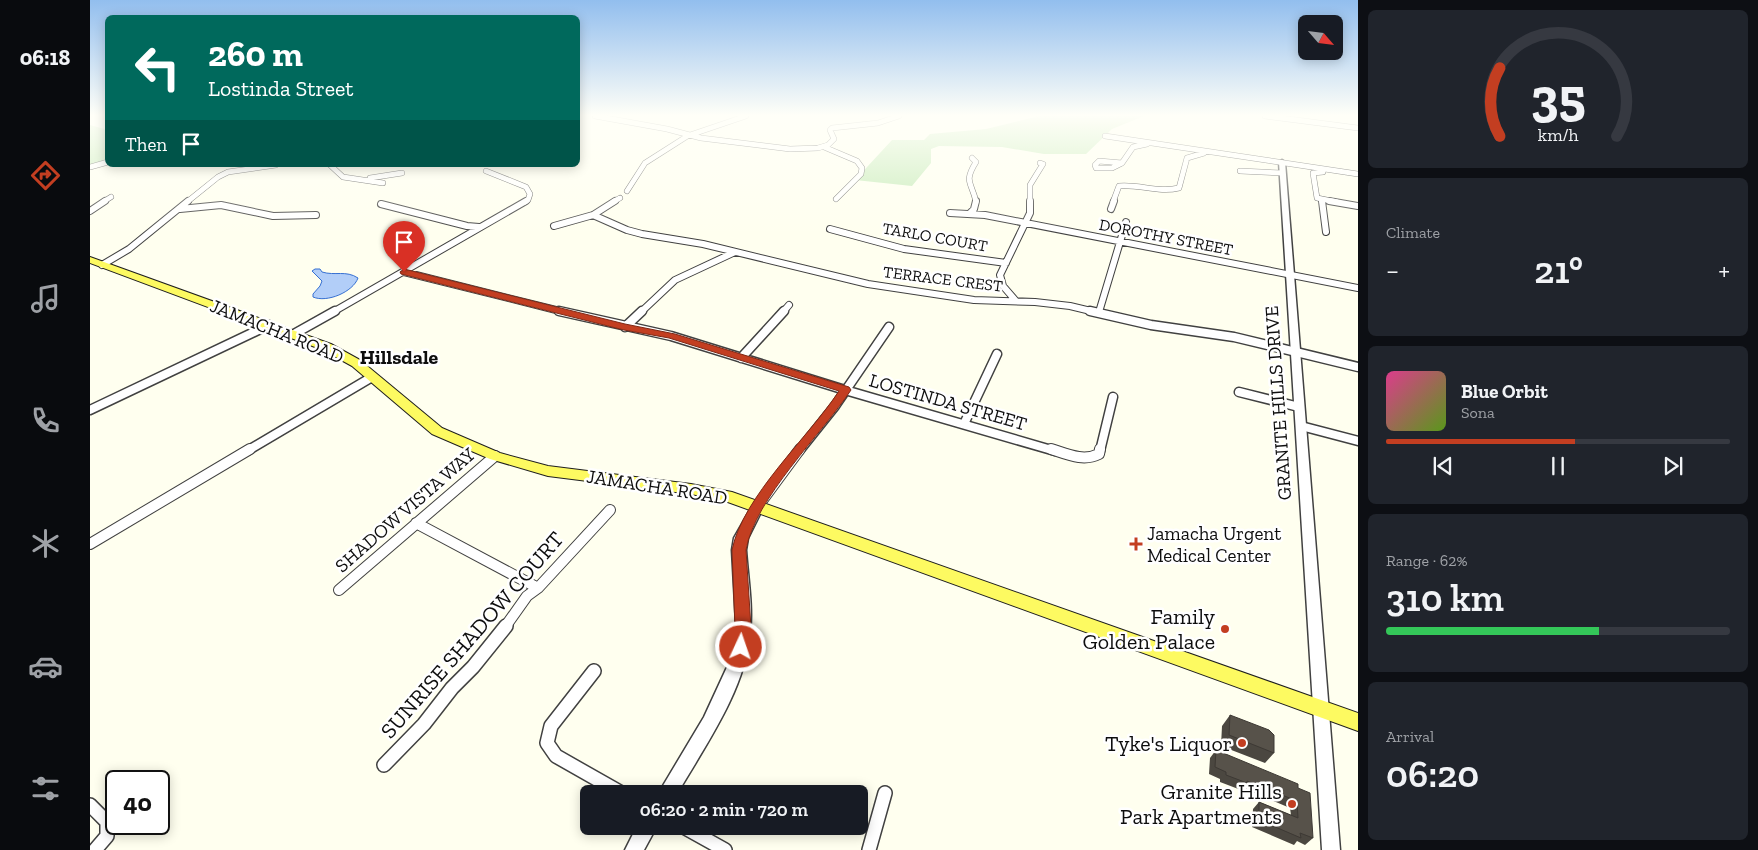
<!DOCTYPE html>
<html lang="en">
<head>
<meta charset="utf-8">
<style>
	:root { --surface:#171b24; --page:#20242c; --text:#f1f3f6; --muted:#9ea1a6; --line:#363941; --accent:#c33e21 }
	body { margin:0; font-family:"Zilla Slab",serif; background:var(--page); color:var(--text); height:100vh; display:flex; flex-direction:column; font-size:19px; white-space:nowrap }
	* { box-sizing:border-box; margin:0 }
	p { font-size:16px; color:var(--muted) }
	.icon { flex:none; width:28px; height:28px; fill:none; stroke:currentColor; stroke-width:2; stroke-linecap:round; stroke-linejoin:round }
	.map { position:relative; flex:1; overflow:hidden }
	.side { display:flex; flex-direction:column; gap:10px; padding:10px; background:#0d0f14; width:400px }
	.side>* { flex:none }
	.top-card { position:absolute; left:15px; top:15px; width:475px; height:152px; border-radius:8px; box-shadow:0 2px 12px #0003; background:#00695c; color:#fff; overflow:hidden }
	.needle { width:32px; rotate:118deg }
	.tools { position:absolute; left:1208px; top:15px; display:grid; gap:10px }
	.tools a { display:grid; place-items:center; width:45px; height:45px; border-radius:8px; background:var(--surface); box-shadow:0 2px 12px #0003; font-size:25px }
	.speed { position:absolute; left:15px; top:770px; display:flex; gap:10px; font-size:25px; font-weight:700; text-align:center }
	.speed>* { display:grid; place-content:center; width:65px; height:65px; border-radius:50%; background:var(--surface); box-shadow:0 2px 12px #0003; line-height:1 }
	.speed .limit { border:2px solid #111; border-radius:8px; background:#fff; color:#111 }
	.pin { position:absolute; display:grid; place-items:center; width:42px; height:42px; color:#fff; margin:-51px -21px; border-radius:50% 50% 50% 0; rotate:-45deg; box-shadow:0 0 5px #0007 }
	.pin .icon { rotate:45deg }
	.me { position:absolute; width:55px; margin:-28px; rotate:3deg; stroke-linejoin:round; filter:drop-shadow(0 0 4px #0008) }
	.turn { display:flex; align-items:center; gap:18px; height:105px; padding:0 20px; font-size:22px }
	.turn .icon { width:65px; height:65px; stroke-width:2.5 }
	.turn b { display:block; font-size:35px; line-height:42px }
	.then { display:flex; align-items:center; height:48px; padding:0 20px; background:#0003; gap:10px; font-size:19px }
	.big { font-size:38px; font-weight:600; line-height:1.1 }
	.side .widget { flex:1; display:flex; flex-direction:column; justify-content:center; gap:8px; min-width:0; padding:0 18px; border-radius:8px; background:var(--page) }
	.side .dial { align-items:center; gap:0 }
	.dial svg { height:130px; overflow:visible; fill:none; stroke:var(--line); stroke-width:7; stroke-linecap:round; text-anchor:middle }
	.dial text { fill:var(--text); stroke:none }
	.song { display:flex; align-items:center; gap:15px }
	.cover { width:60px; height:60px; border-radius:8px; background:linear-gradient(135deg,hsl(330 70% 55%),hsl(90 70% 35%)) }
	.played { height:5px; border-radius:2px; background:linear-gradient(90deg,var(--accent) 55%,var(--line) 55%) }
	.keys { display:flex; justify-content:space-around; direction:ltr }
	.heat { display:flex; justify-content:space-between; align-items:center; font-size:28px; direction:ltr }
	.charge { height:8px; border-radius:4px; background:linear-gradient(90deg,#34c759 62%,var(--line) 0) }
	.trip { position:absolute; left:490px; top:785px; width:288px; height:50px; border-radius:8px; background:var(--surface); box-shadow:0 2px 12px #0003; font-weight:600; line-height:50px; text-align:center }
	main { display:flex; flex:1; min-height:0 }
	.tabs { display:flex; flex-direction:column; width:90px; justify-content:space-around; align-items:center; background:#090b0e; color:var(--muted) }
	.tabs .icon { width:35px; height:35px }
	.tabs .on { color:var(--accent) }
	.tabs b { font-size:22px; color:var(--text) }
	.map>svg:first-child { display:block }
	.green { fill:#c6ebb7 }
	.water { fill:#b2cef8; stroke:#3670d2 }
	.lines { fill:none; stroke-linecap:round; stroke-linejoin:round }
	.minor-far4-casing { stroke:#414141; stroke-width:6 }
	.minor-far3-casing { stroke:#414141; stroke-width:8 }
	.minor-far2-casing { stroke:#414141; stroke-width:11 }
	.minor-far1-casing { stroke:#414141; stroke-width:12 }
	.minor-casing { stroke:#414141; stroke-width:16 }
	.tertiary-casing { stroke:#414141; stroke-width:3 }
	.primary-casing { stroke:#1f1f1f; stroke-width:2 }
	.minor-far4 { stroke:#fff; stroke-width:5 }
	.minor-far3 { stroke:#fff; stroke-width:6 }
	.minor-far2 { stroke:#fff; stroke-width:8 }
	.minor-far1 { stroke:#fff; stroke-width:10 }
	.minor { stroke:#fff; stroke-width:13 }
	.tertiary { fill:#fff; fill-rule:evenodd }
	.primary { fill:#fdfa61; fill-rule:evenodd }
	.wall { fill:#4b4740 }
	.building { fill:#57524a; stroke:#3d3934 }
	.route { fill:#c33e21; stroke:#7f2815 }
	.poi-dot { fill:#c33e21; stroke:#fff; stroke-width:2 }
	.labels { text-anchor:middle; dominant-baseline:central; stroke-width:5; stroke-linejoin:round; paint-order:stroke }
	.far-street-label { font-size:16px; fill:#0e0e0e; stroke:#fff }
	.street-label { font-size:19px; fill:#0e0e0e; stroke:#fff }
	.poi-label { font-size:19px; fill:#0e0e0e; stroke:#fff; text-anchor:start }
	.neighbourhood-label { font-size:20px; font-weight:bold; fill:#0e0e0e; stroke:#fff }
	.near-poi-label { font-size:22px; fill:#0e0e0e; stroke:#fff; text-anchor:end }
	.near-street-label { font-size:22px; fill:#0e0e0e; stroke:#fff }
</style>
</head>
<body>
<main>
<nav class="tabs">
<b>06:18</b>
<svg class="icon on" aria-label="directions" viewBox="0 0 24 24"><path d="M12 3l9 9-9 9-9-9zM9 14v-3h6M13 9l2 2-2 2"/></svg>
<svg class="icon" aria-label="music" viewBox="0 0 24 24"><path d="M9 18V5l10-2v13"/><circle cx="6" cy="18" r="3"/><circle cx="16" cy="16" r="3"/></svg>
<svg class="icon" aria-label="phone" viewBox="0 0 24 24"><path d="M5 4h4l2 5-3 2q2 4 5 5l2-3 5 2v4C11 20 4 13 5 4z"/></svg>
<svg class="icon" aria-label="climate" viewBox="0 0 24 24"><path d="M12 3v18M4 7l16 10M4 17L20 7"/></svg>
<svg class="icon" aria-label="car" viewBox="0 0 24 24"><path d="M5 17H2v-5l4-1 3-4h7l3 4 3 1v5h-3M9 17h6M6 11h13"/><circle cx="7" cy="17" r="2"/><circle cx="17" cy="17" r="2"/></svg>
<svg class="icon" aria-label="filters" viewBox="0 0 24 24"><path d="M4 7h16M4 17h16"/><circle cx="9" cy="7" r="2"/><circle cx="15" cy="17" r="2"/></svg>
</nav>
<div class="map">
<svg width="1268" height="850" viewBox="0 0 1268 850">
	<rect width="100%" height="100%" fill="#ffffef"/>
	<path class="green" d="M949 116H1054L1022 129 996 154H954L912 147 849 146 841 149V163L822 186 765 180 802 140H834L840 134 896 129Z
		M0 125 18 130 17 161 0 167Z"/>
	<path class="water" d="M225 269H230L232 272C245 276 256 270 268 278 263 292 237 303 223 297V294L230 286 232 281 222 271Z"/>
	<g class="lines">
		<g class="minor-far4-casing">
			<path id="minor-far4" d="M505 116 577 129 611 138 700 149 728 148 738 145 744 139 740 130 742 128 788 123 809 116
				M1175 116 1268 128
				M600 135 656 116
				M1015 136 1268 174
				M734 147 767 161 772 168 771 174 746 199
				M882 158 886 162C873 183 882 182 886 202
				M1009 161 1032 163 1022 168H1006L1005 165Z
				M1032 163 1043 147 1057 144
				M240 165 253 177 293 183
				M0 167 18 162
				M396 171 436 187 440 194 438 200 435 202
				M1150 171 1192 173
				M1233 172 1223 173 1227 198 1247 202
				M280 178 312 173
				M537 191 555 163 599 135
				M1232 200V202
				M13 202 21 197
				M97 202 128 177 138 172 186 165
				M523 202 530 198
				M940 202V185L953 164 950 163
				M1023 202 1029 186C1049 184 1069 193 1089 188L1097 158 1114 153"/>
		</g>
		<g class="minor-far3-casing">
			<path id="minor-far3" d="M1232 201 1236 232
				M1239 201 1268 206
				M291 204 377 226 389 227
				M90 209 131 205 183 216 226 215
				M1021 209 1024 201
				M0 211 15 201
				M860 213 895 215 1268 288
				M879 214 884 209 886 201
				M503 215 537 230 552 234 613 244 778 284 884 300 945 302 980 306 1005 312
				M464 226 503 215 525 201
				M740 229 814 249 916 263
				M12 265 39 249 98 201
				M314 272 474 312
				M926 301 913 286 910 275 940 213V201
				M243 312 436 201
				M551 312 585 280 645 252
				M693 312 699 305
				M1009 312 1036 222"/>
		</g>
		<g class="minor-far2-casing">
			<path id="minor-far2" d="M469 311 581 336 755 390 965 451
				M1000 311 1061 325 1144 337 1268 367
				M535 327 552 311
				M204 334 245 311
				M651 358 694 311
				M1149 392 1209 407
				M0 410 179 325
				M874 424 907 354
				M1211 426 1268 441
				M157 451 282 377
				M709 451 745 406 799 327
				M1010 451 1023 397"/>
		</g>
		<g class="minor-far1-casing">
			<path id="minor-far1" d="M961 449C977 454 993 462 1009 454L1010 449
				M668 506 710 449
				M326 523 448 588
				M0 544 160 449
				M249 590 405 456
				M415 627 437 596 448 588 520 510"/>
		</g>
		<g class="minor-casing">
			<path id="minor" d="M504 671 461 726 457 743 466 756 533 794
				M294 765 334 724 362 688 383 667 416 626
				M0 805 17 822V836L5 850
				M592 826 635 850
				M779 850 795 793"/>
		</g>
		<g class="tertiary-casing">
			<path id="tertiary" d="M1192 160 1195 162 1250 850H1232L1189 162Z
				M668 501 672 503 674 506 658 538 656 550C658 578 663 606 660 634 655 690 615 746 587 794H568L614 717 638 665 643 647 646 623 642 550 644 538 664 503Z
				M547 826H567L554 850H535Z"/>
		</g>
		<g class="primary-casing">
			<path id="primary" d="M0 257 241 344 270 360 352 428 410 453 458 466 601 484 642 492 1268 713V731L635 501 601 494 458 476 400 459 342 434 262 366 233 350 0 263Z"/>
		</g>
		<use href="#minor-far4" class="minor-far4"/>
		<use href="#minor-far3" class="minor-far3"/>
		<use href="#minor-far2" class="minor-far2"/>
		<use href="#minor-far1" class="minor-far1"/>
		<use href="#minor" class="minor"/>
		<use href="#tertiary" class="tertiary"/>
		<use href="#primary" class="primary"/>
	</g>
	<path class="wall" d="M1140 715 1184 753 1175 763 1131 746 1132 726Z
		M1126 750 1208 788 1223 838 1215 845 1207 841 1204 845 1162 827 1163 809 1169 802 1201 815 1200 808 1153 788 1151 790 1130 782V779L1119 774 1120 758Z"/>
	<path class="building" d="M1140 715 1179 730 1184 735V753L1139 735Z
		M1126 750 1208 784V788L1220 793 1223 838 1210 833 1211 838 1169 820V802L1208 818 1207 801 1157 781V783L1136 775V772L1125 767Z"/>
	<linearGradient id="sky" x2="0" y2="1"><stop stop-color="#92beee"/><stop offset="0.49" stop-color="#fffff8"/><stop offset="1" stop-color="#fffff8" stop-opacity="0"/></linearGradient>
	<rect width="1268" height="235" fill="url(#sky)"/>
	<path class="route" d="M314 269 535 324 585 334 759 387 761 390C731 435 665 498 656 550L661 628 657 651 651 653 646 651 643 647 645 628 642 550C653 496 718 438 749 391L579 338 534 330 311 274 310 272Z"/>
	<g class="poi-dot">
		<path d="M1043.5 536.5h5v5h5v5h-5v5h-5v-5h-5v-5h5z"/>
		<circle cx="1135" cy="629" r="5"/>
		<circle cx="1152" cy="743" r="5"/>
		<circle cx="1202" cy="804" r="5"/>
	</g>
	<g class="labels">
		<g class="far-street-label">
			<text transform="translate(845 237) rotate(10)">TARLO COURT</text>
			<text transform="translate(1076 237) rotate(11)">DOROTHY STREET</text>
			<text transform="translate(853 279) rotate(7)">TERRACE CREST</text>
		</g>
		<g class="street-label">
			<text transform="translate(187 331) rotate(22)">JAMACHA ROAD</text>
			<text transform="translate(858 402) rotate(16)">LOSTINDA STREET</text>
			<text transform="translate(1188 403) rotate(-94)">GRANITE HILLS DRIVE</text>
			<text transform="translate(567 487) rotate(9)">JAMACHA ROAD</text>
			<text transform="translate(315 510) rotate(-41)">SHADOW VISTA WAY</text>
		</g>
		<g class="poi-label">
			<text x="1057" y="533">Jamacha Urgent<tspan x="1057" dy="22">Medical Center</tspan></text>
		</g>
		<g class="neighbourhood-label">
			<text x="309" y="357">Hillsdale</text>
		</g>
		<g class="near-poi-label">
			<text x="1125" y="616">Family<tspan x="1125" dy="25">Golden Palace</tspan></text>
			<text x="1142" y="743">Tyke's Liquor</text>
			<text x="1192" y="791">Granite Hills<tspan x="1192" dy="25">Park Apartments</tspan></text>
		</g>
		<g class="near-street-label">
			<text transform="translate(382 635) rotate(-49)">SUNRISE SHADOW COURT</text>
		</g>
	</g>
</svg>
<div class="tools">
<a><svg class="needle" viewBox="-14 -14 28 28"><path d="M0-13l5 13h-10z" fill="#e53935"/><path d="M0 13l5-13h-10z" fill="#9ea1a6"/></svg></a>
</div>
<div class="speed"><div class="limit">40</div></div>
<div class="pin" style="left:314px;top:272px;background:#d93025"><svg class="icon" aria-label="arrive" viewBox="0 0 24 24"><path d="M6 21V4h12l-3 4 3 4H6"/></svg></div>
<svg class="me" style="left:651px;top:647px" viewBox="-20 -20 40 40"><circle r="17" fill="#c33e21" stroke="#fff" stroke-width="3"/><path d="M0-11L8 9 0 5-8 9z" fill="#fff"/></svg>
<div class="trip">06:20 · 2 min · 720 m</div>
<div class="top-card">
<div class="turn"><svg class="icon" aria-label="left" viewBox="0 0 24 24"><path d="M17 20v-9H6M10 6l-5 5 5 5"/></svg><div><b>260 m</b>Lostinda Street</div></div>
<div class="then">Then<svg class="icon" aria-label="arrive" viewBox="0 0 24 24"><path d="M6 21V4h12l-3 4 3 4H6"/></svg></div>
</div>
</div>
<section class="side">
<div class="widget dial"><svg viewBox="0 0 100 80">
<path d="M14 69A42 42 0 1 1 86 69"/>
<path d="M14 69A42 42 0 0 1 14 27" stroke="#c33e21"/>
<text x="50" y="56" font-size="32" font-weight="700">35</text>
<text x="50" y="72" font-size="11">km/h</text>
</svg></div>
<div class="widget"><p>Climate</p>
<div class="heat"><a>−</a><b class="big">21°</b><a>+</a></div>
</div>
<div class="widget">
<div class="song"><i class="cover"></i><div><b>Blue Orbit</b><p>Sona</p></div></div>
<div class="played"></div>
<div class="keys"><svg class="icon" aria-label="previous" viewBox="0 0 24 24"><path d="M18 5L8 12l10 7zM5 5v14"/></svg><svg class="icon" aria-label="pause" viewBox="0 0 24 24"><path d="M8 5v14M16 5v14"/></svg><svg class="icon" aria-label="next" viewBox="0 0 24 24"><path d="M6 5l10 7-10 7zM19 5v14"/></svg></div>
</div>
<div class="widget"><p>Range · 62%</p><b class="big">310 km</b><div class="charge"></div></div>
<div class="widget"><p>Arrival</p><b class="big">06:20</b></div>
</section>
</main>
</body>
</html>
